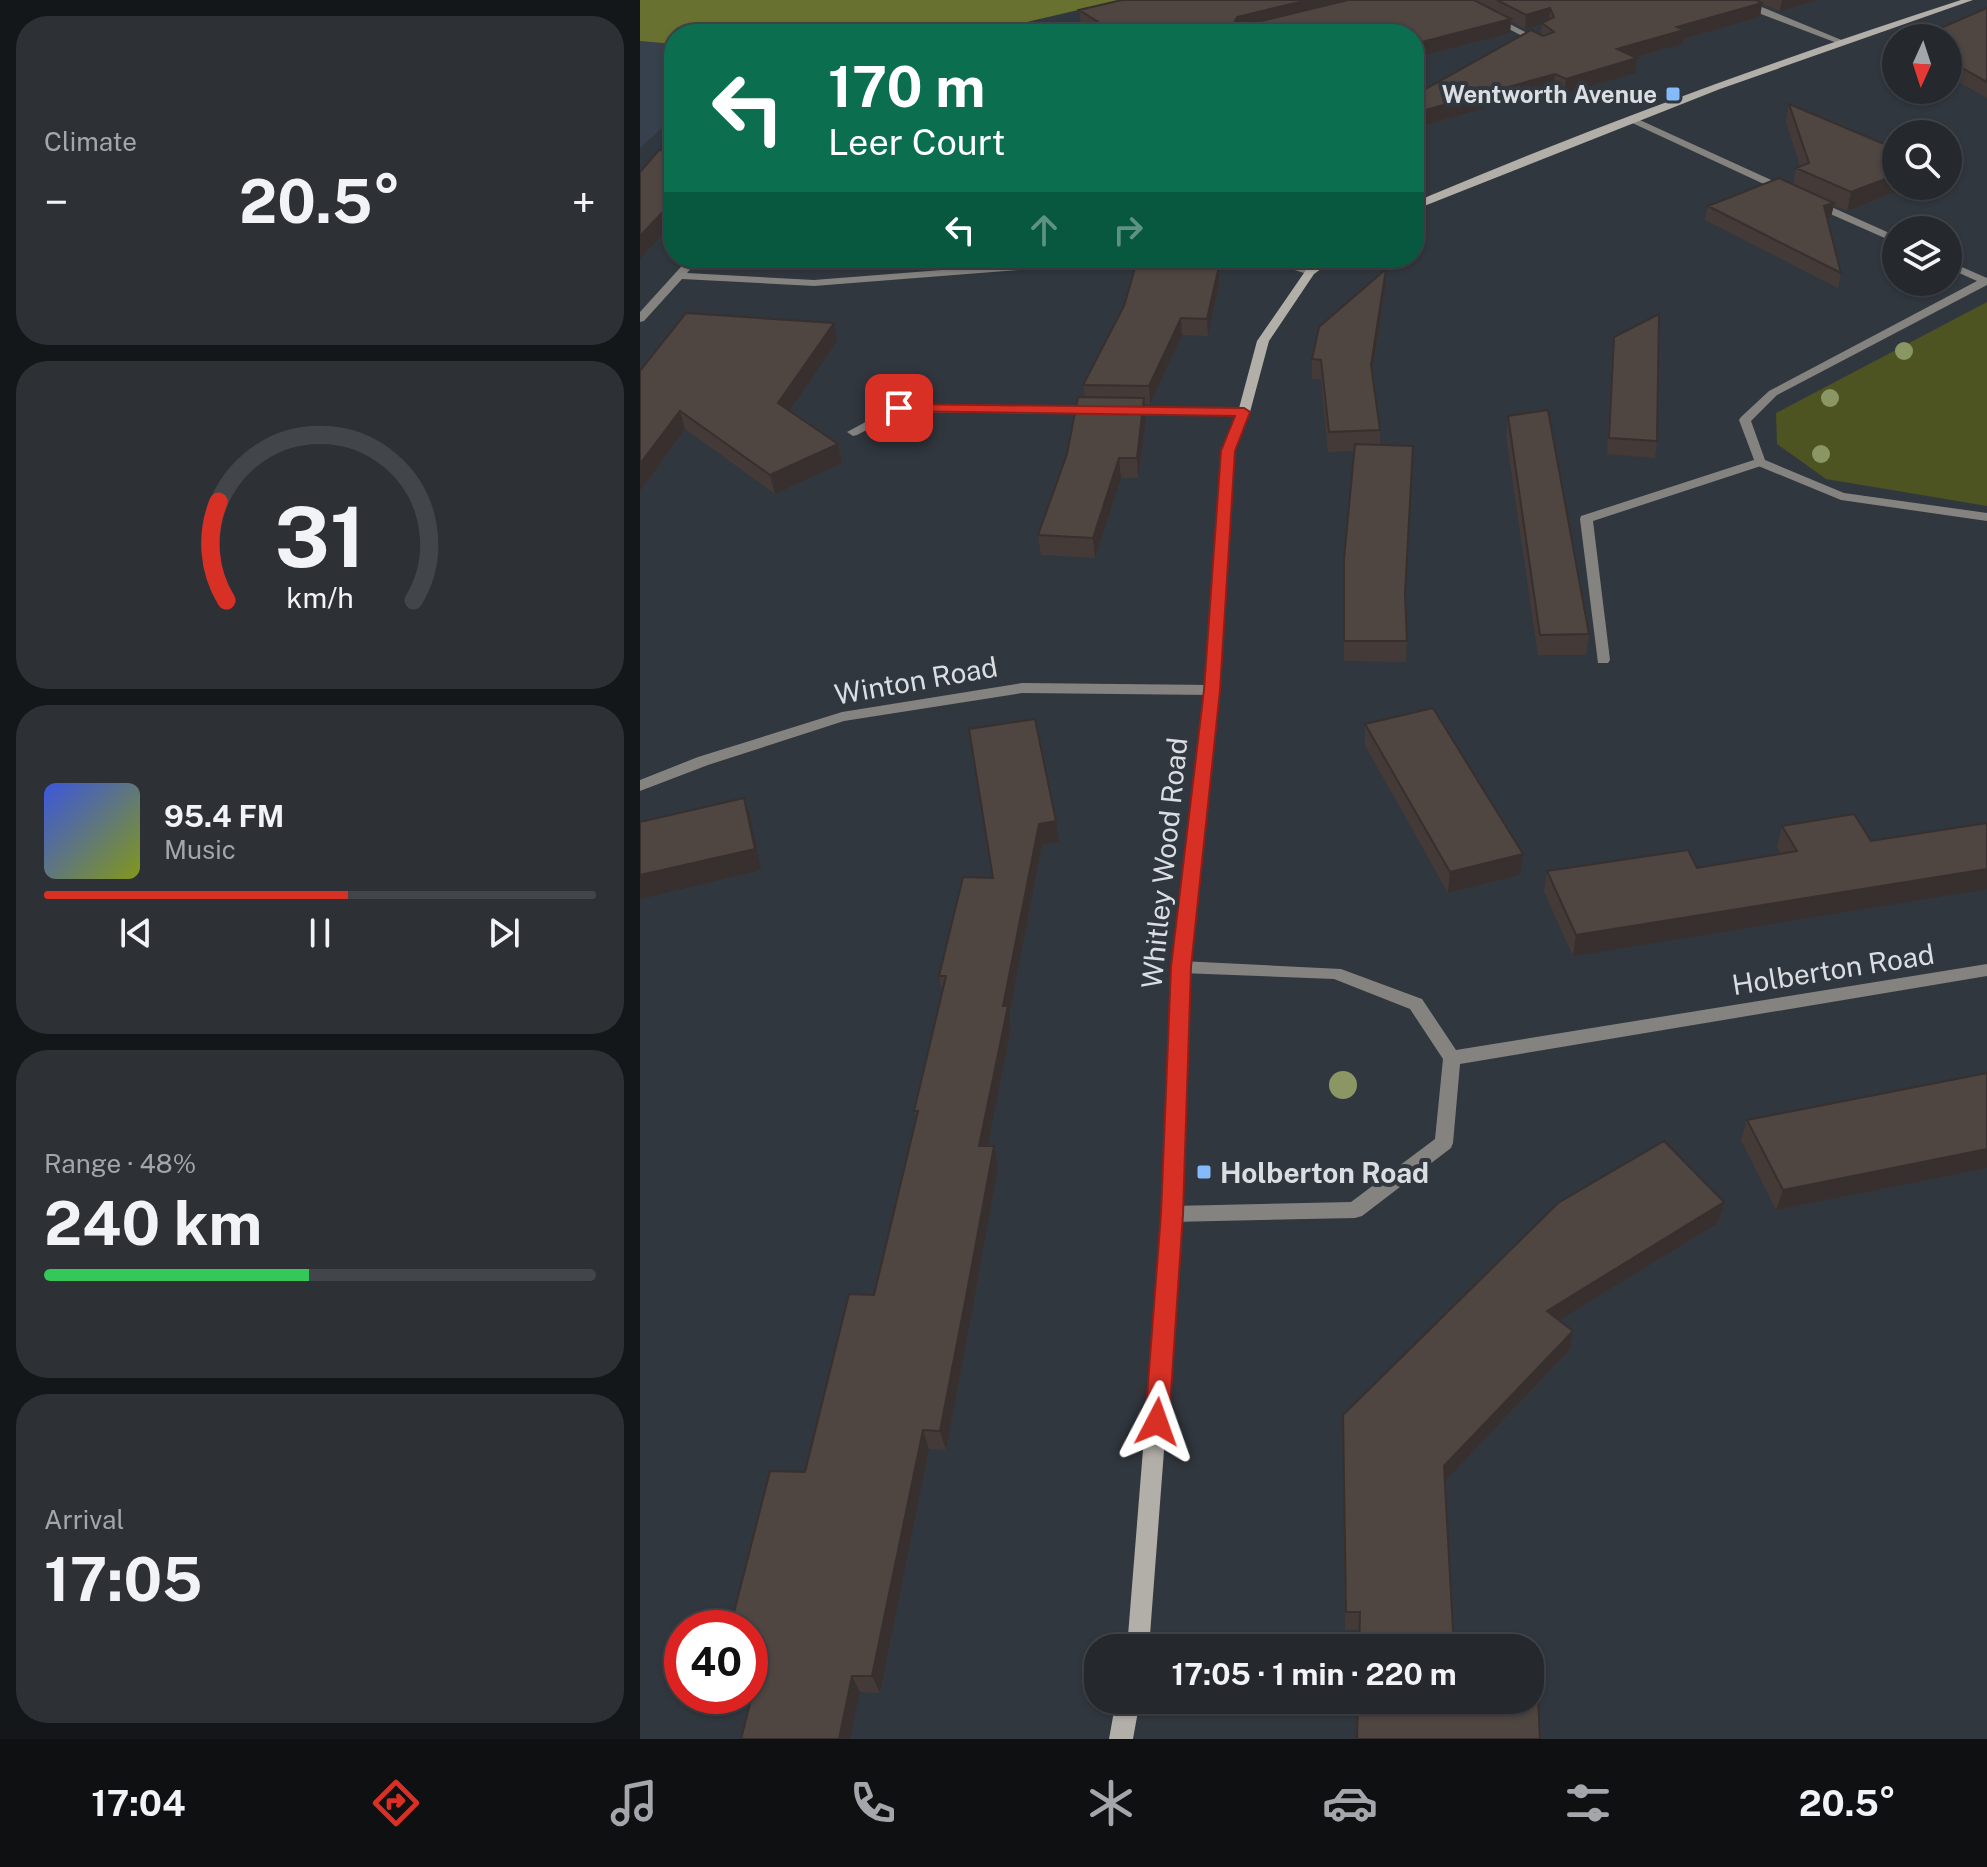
<!DOCTYPE html>
<html lang="en">
<head>
<meta charset="utf-8">
<style>
	:root { --surface:#25292e; --page:#2d3136; --text:#f1f3f6; --muted:#a3a6aa; --line:#42454a; --accent:#d93025 }
	body { margin:0; font-family:"Public Sans",sans-serif; background:var(--page); color:var(--text); height:100vh; display:flex; flex-direction:column; font-size:30px; white-space:nowrap }
	* { box-sizing:border-box; margin:0 }
	p { font-size:26px; color:var(--muted) }
	.icon { flex:none; width:44px; height:44px; fill:none; stroke:currentColor; stroke-width:2; stroke-linecap:round; stroke-linejoin:round }
	.map { position:relative; flex:1; overflow:hidden }
	.drawer { display:flex; flex-direction:column; gap:16px; padding:16px; background:#141719; width:640px }
	.drawer>* { flex:none }
	.top-card { position:absolute; left:24px; top:24px; width:760px; height:244px; border-radius:32px; box-shadow:0 2px 6px #0004,0 0 0 2px var(--line); background:#0b6e4f; color:#fff; overflow:hidden }
	.needle { width:52px; rotate:183deg }
	.fabs { position:absolute; left:1242px; top:24px; display:grid; gap:16px }
	.fabs a { display:grid; place-items:center; width:80px; height:80px; border-radius:50%; background:var(--surface); box-shadow:0 2px 6px #0004,0 0 0 2px var(--line); font-size:40px }
	.speed { position:absolute; left:24px; top:1610px; display:flex; gap:16px; font-size:40px; font-weight:700; text-align:center }
	.speed>* { display:grid; place-content:center; width:104px; height:104px; border-radius:50%; background:var(--surface); box-shadow:0 2px 6px #0004,0 0 0 2px var(--line); line-height:1 }
	.speed .limit { border:12px solid #d22; background:#fff; color:#111 }
	.pin { position:absolute; display:grid; place-items:center; width:68px; height:68px; color:#fff; margin:-34px; border-radius:16px; box-shadow:0 4px 12px #0006 }
	.me { position:absolute; width:88px; margin:-44px; rotate:4deg; stroke-linejoin:round; filter:drop-shadow(0 0 6px #0008) }
	.turn { display:flex; align-items:center; gap:28px; height:168px; padding:0 32px; font-size:36px }
	.turn .icon { width:104px; height:104px; stroke-width:2.5 }
	.turn b { display:block; font-size:56px; line-height:68px }
	.lanes { display:flex; align-items:center; height:76px; padding:0 32px; background:#0003; justify-content:center; gap:40px; direction:ltr }
	.lanes .off { opacity:.35 }
	.big { font-size:60px; font-weight:700; line-height:1.1 }
	.drawer .tile { flex:1; display:flex; flex-direction:column; justify-content:center; gap:12px; min-width:0; padding:0 28px; border-radius:32px; background:var(--page) }
	.drawer .dial { align-items:center; gap:0 }
	.dial svg { height:208px; overflow:visible; fill:none; stroke:var(--line); stroke-width:7; stroke-linecap:round; text-anchor:middle }
	.dial text { fill:var(--text); stroke:none }
	.song { display:flex; align-items:center; gap:24px }
	.cover { width:96px; height:96px; border-radius:12px; background:linear-gradient(135deg,hsl(230 70% 55%),hsl(70 70% 35%)) }
	.played { height:8px; border-radius:4px; background:linear-gradient(90deg,var(--accent) 55%,var(--line) 55%) }
	.keys { display:flex; justify-content:space-around; direction:ltr }
	.heat { display:flex; justify-content:space-between; align-items:center; font-size:44px; direction:ltr }
	.charge { height:12px; border-radius:6px; background:linear-gradient(90deg,#34c759 48%,var(--line) 0) }
	.trip { position:absolute; left:444px; top:1634px; width:460px; height:80px; border-radius:32px; background:var(--surface); box-shadow:0 2px 6px #0004,0 0 0 2px var(--line); font-weight:700; line-height:80px; text-align:center }
	.dock { display:flex; height:128px; justify-content:space-around; align-items:center; background:#0f1012; color:var(--muted) }
	.dock .icon { width:56px; height:56px }
	.dock .selected { color:var(--accent) }
	.dock b { font-size:36px; color:var(--text) }
	main { display:flex; flex:1; min-height:0 }
	.map>svg:first-child { display:block }
	.built { fill:#36414d }
	.green { fill:#4d5421 }
	.forest { fill:#687130 }
	.lines { fill:none; stroke-linecap:round; stroke-linejoin:round }
	.lane { fill:#85837f; fill-rule:evenodd }
	.street { fill:#85837f; fill-rule:evenodd }
	.secondary { fill:#b2afa8; fill-rule:evenodd }
	.tree { fill:#8b9665 }
	.wall { fill:#443b38 }
	.shaded-wall { fill:#37302e }
	.building { fill:#4f4541; stroke:#37302e; stroke-width:2 }
	.route { fill:#d93025; stroke:#8d1f18; stroke-width:2 }
	.poi-dot { fill:#86bbfb; stroke:#31373e; stroke-width:3 }
	.labels { text-anchor:middle; dominant-baseline:central; stroke-width:8; stroke-linejoin:round; paint-order:stroke }
	.far-poi-label { font-size:24px; font-weight:bold; fill:#dadee2; stroke:#31373e; text-anchor:end }
	.street-label { font-size:28px; fill:#dadee2; stroke:#31373e }
	.poi-label { font-size:28px; font-weight:bold; fill:#dadee2; stroke:#31373e; text-anchor:start }
</style>
</head>
<body>
<main>
<section class="drawer">
<div class="tile"><p>Climate</p>
<div class="heat"><a>−</a><b class="big">20.5°</b><a>+</a></div>
</div>
<div class="tile dial"><svg viewBox="0 0 100 80">
<path d="M14 69A42 42 0 1 1 86 69"/>
<path d="M14 69A42 42 0 0 1 11 31" stroke="#d93025"/>
<text x="50" y="56" font-size="32" font-weight="700">31</text>
<text x="50" y="72" font-size="11">km/h</text>
</svg></div>
<div class="tile">
<div class="song"><i class="cover"></i><div><b>95.4 FM</b><p>Music</p></div></div>
<div class="played"></div>
<div class="keys"><svg class="icon" aria-label="previous" viewBox="0 0 24 24"><path d="M18 5L8 12l10 7zM5 5v14"/></svg><svg class="icon" aria-label="pause" viewBox="0 0 24 24"><path d="M8 5v14M16 5v14"/></svg><svg class="icon" aria-label="next" viewBox="0 0 24 24"><path d="M6 5l10 7-10 7zM19 5v14"/></svg></div>
</div>
<div class="tile"><p>Range · 48%</p><b class="big">240 km</b><div class="charge"></div></div>
<div class="tile"><p>Arrival</p><b class="big">17:05</b></div>
</section>
<div class="map">
<svg width="1347" height="1739" viewBox="0 0 1347 1739">
	<rect width="100%" height="100%" fill="#31373e"/>
	<path class="built" d="M0 41 34 44V123L23 127 0 148Z"/>
	<path class="green" d="M1347 302V506L1186 479 1137 444 1136 413Z"/>
	<path class="forest" d="M0 0H481L335 34H34V44L0 41Z"/>
	<g class="lines">
		<path class="lane" d="M814 0H824L906 43 899 45Z
			M1120 458 1124 459V465L953 521 970 660 968 663H958L940 519 941 516Z"/>
		<path class="street" d="M1095 0H1105L1204 41 1197 43 1113 11Z
			M991 116 1149 188 1150 190 1141 192 988 121V117Z
			M1170 201H1178L1256 236V243L1170 205Z
			M49 258H60L47 273 174 280 453 258H499L494 261 174 286 42 279 4 321 0 322V312Z
			M619 258H635L675 272 670 275Z
			M1308 261 1347 278V285L1137 395 1111 421 1125 460 1204 493 1347 513V521L1201 500 1116 465 1099 420 1101 417 1129 391 1337 281 1308 268Z
			M259 404 454 406 460 410 454 414 261 412 217 435 213 436 207 432Z
			M485 406 604 408 610 412 604 416 481 413 479 410Z
			M382 683 572 685 579 690 572 695 382 693 204 721 68 765 0 791V780L58 757 202 712Z
			M541 961 701 969 782 999 816 1050 1347 964V976L820 1064 813 1143 811 1148 722 1216 715 1218 532 1222 525 1220 522 1214 525 1208 532 1206 711 1202 795 1139 803 1059 770 1009 694 979 541 973 535 971 533 967 535 963Z"/>
		<path class="secondary" d="M1321 0H1333L1080 89 774 210V203L789 196C963 123 1141 58 1321 0Z
			M684 258H696L674 274 629 341 610 412 594 451 579 690 549 967 542 1214 509 1648H487L522 1214 533 967 565 690 582 451 598 412 617 341 666 270Z
			M476 1700H500L493 1739H469Z"/>
	</g>
	<g class="tree">
		<circle cx="1264" cy="351" r="9"/>
		<circle cx="1190" cy="398" r="9"/>
		<circle cx="1181" cy="454" r="9"/>
		<circle cx="703" cy="1085" r="14"/>
	</g>
	<path class="wall" d="M482 0H1179L1140 11 1122 4 1120 17 1043 39 1042 44 995 58H997L995 73 924 94 913 88 782 126 775 109V95L901 35 902 24 885 29 871 21 870 33 774 58V34H457L441 24 439 10Z
		M1347 8V98L1308 76V38Z
		M1149 104 1256 186H1271L1207 211 1194 205 1191 217 1187 218 1201 273 1198 288 1065 220 1068 206 1153 184 1156 168 1160 166 1146 122Z
		M246 258H313L297 262Z
		M746 269 745 288 732 374 740 430V444L765 597 767 641 766 662 704 661V559L715 451 688 452 681 379H672V359Z
		M579 283 568 336 542 335 510 404H505L506 418 498 478H481L455 558 401 555 398 535 427 454 445 397 443 385Z
		M974 337 1017 441 1015 458 967 454 972 353Z
		M197 341 149 411 198 444 202 463 135 494 45 429 0 491V371Z
		M868 416 949 634 946 655H898L866 436Z
		M725 724 880 875 808 893 725 745Z
		M416 821 419 842 402 845 369 1015 371 1027 348 1146 358 1167 331 1317 306 1450 289 1449 240 1693 220 1692 210 1739H101L114 1689H110V1628L165 1472 234 1295 276 1118 274 1111 302 992 299 976 353 878Z
		M1142 826 1231 841 933 956 904 892 907 871 1057 868 1141 854 1137 847Z
		M1347 1073V1168L1136 1210 1101 1140 1107 1120Z
		M1084 1202 1078 1223 919 1320 929 1350 804 1481 719 1630H705L703 1415Z"/>
	<path class="shaded-wall" d="M668 0H723L597 31 595 21 597 17Z
		M1142 0H1179L1140 11Z
		M1122 3 1120 17 1043 39 1042 44 976 63 977 49 1037 27Z
		M910 8 909 22 885 29 886 15Z
		M871 19 870 33 774 58V44Z
		M997 58 995 73 924 94 926 79Z
		M915 74 913 88 782 126V111Z
		M1256 175V186H1271L1207 211 1211 192Z
		M34 200V221L0 259V236Z
		M1194 203 1191 217 1181 221 1184 206Z
		M296 258H313L297 262Z
		M579 266V283L568 336 567 319Z
		M746 269 745 288 730 385 731 365Z
		M541 318 542 335 510 404 509 386Z
		M194 323 197 341 142 422 138 403Z
		M504 398 506 418 498 478 497 458Z
		M40 411 45 429 0 491V464Z
		M198 444 202 463 135 494 130 475Z
		M479 458 481 478 455 558 453 538Z
		M104 798 111 819 121 870 0 899V875Z
		M416 821 419 842 402 845 369 1015 371 1027 344 1166 339 1146 363 1006 399 824Z
		M883 854 880 875 808 893 810 872Z
		M1347 869V889L933 956 936 935Z
		M354 1146 358 1167 331 1317 306 1450 300 1431Z
		M1347 1149V1168L1136 1210 1143 1190Z
		M1084 1202 1078 1223 903 1330 907 1311Z
		M933 1331 929 1350 802 1484 804 1466Z
		M283 1430 289 1449 240 1693 232 1676Z
		M212 1676 220 1692 210 1739H199Z"/>
	<path class="building" d="M482 0H668L597 17 595 21 613 23 708 0H834L871 19 774 44V34H478L439 10Z
		M857 0H1116L1122 3 1037 27 1044 30 977 49 997 58 926 79 915 74 782 111 775 95 891 30 903 36 914 32 902 23 914 17 910 8 886 15Z
		M1347 8V82L1308 60V38H1278Z
		M1149 104 1256 149V175L1211 192 1156 168 1169 163Z
		M19 150 34 151V200L0 236V172Z
		M1139 178 1194 203 1184 206 1201 273 1068 206Z
		M498 258H521L579 266 567 319 541 318 509 386 443 385 484 306Z
		M746 269 731 365 740 430 689 432 681 360 672 359 679 327Z
		M46 313 194 323 138 403 198 444 130 475 40 411 0 464V371Z
		M1019 314 1017 441 969 438 974 337Z
		M438 397 504 398 497 458H479L453 538 398 535 427 454Z
		M908 410 949 634 900 635 868 416Z
		M715 444 773 446 765 594 767 641H704V559Z
		M793 708 883 854 810 872 725 724Z
		M395 719 416 821 399 824 363 1006H368L339 1146H354L326 1297 300 1431 283 1430 232 1676H212L199 1739H101L118 1672H110V1628H90L130 1471 165 1472 209 1294 234 1295 278 1111H274L306 976H299L323 877 353 878 329 729Z
		M104 798 115 849 0 875V822Z
		M1214 814 1231 841 1347 823V869L936 935 907 871 1048 850 1057 868 1157 851 1142 826Z
		M1347 1073V1149L1143 1190 1107 1120Z
		M1024 1141 1084 1202 907 1311 933 1331 804 1466 814 1648H719L720 1612H706L703 1415 918 1203Z
		M890 1698 898 1699 900 1739H717L718 1700H890Z"/>
	<path class="route" d="M259 404 604 408 610 412 595 451 580 690 551 967 543 1214 529 1422 525 1430 517 1433 508 1430 505 1422 521 1214 531 967 564 690 581 451 595 416 254 411 252 408Z"/>
	<g class="poi-dot">
		<rect x="1025" y="86" width="16" height="16" rx="4"/>
		<rect x="556" y="1164" width="16" height="16" rx="4"/>
	</g>
	<g class="labels">
		<g class="far-poi-label">
			<text x="1017" y="94">Wentworth Avenue</text>
		</g>
		<g class="street-label">
			<text transform="translate(276 680) rotate(-10)">Winton Road</text>
			<text transform="translate(524 863) rotate(-84)">Whitley Wood Road</text>
			<text transform="translate(1193 969) rotate(-9)">Holberton Road</text>
		</g>
		<g class="poi-label">
			<text x="580" y="1172">Holberton Road</text>
		</g>
	</g>
</svg>
<div class="fabs">
<a><svg class="needle" viewBox="-14 -14 28 28"><path d="M0-13l5 13h-10z" fill="#e53935"/><path d="M0 13l5-13h-10z" fill="#a3a6aa"/></svg></a>
<a><svg class="icon" aria-label="search" viewBox="0 0 24 24"><circle cx="10" cy="10" r="6"/><path d="M15 15l6 6"/></svg></a>
<a><svg class="icon" aria-label="layers" viewBox="0 0 24 24"><path d="M12 4l9 5-9 5-9-5zM3 14l9 5 9-5"/></svg></a>
</div>
<div class="speed"><div class="limit">40</div></div>
<div class="pin" style="left:259px;top:408px;background:#d93025"><svg class="icon" aria-label="arrive" viewBox="0 0 24 24"><path d="M6 21V4h12l-3 4 3 4H6"/></svg></div>
<svg class="me" style="left:517px;top:1422px" viewBox="-20 -20 40 40"><path d="M0-17L14 15 0 8-14 15z" fill="#d93025" stroke="#fff" stroke-width="4"/></svg>
<div class="trip">17:05 · 1 min · 220 m</div>
<div class="top-card">
<div class="turn"><svg class="icon" aria-label="left" viewBox="0 0 24 24"><path d="M17 20v-9H6M10 6l-5 5 5 5"/></svg><div><b>170 m</b>Leer Court</div></div>
<div class="lanes"><svg class="icon" aria-label="left" viewBox="0 0 24 24"><path d="M17 20v-9H6M10 6l-5 5 5 5"/></svg><svg class="icon off" aria-label="ahead" viewBox="0 0 24 24"><path d="M12 20V5M6 11l6-6 6 6"/></svg><svg class="icon off" aria-label="right" viewBox="0 0 24 24"><path d="M7 20v-9h11M14 6l5 5-5 5"/></svg></div>
</div>
</div>
</main>
<nav class="dock">
<b>17:04</b>
<svg class="icon selected" aria-label="directions" viewBox="0 0 24 24"><path d="M12 3l9 9-9 9-9-9zM9 14v-3h6M13 9l2 2-2 2"/></svg>
<svg class="icon" aria-label="music" viewBox="0 0 24 24"><path d="M9 18V5l10-2v13"/><circle cx="6" cy="18" r="3"/><circle cx="16" cy="16" r="3"/></svg>
<svg class="icon" aria-label="phone" viewBox="0 0 24 24"><path d="M5 4h4l2 5-3 2q2 4 5 5l2-3 5 2v4C11 20 4 13 5 4z"/></svg>
<svg class="icon" aria-label="climate" viewBox="0 0 24 24"><path d="M12 3v18M4 7l16 10M4 17L20 7"/></svg>
<svg class="icon" aria-label="car" viewBox="0 0 24 24"><path d="M5 17H2v-5l4-1 3-4h7l3 4 3 1v5h-3M9 17h6M6 11h13"/><circle cx="7" cy="17" r="2"/><circle cx="17" cy="17" r="2"/></svg>
<svg class="icon" aria-label="filters" viewBox="0 0 24 24"><path d="M4 7h16M4 17h16"/><circle cx="9" cy="7" r="2"/><circle cx="15" cy="17" r="2"/></svg>
<b>20.5°</b>
</nav>
</body>
</html>
